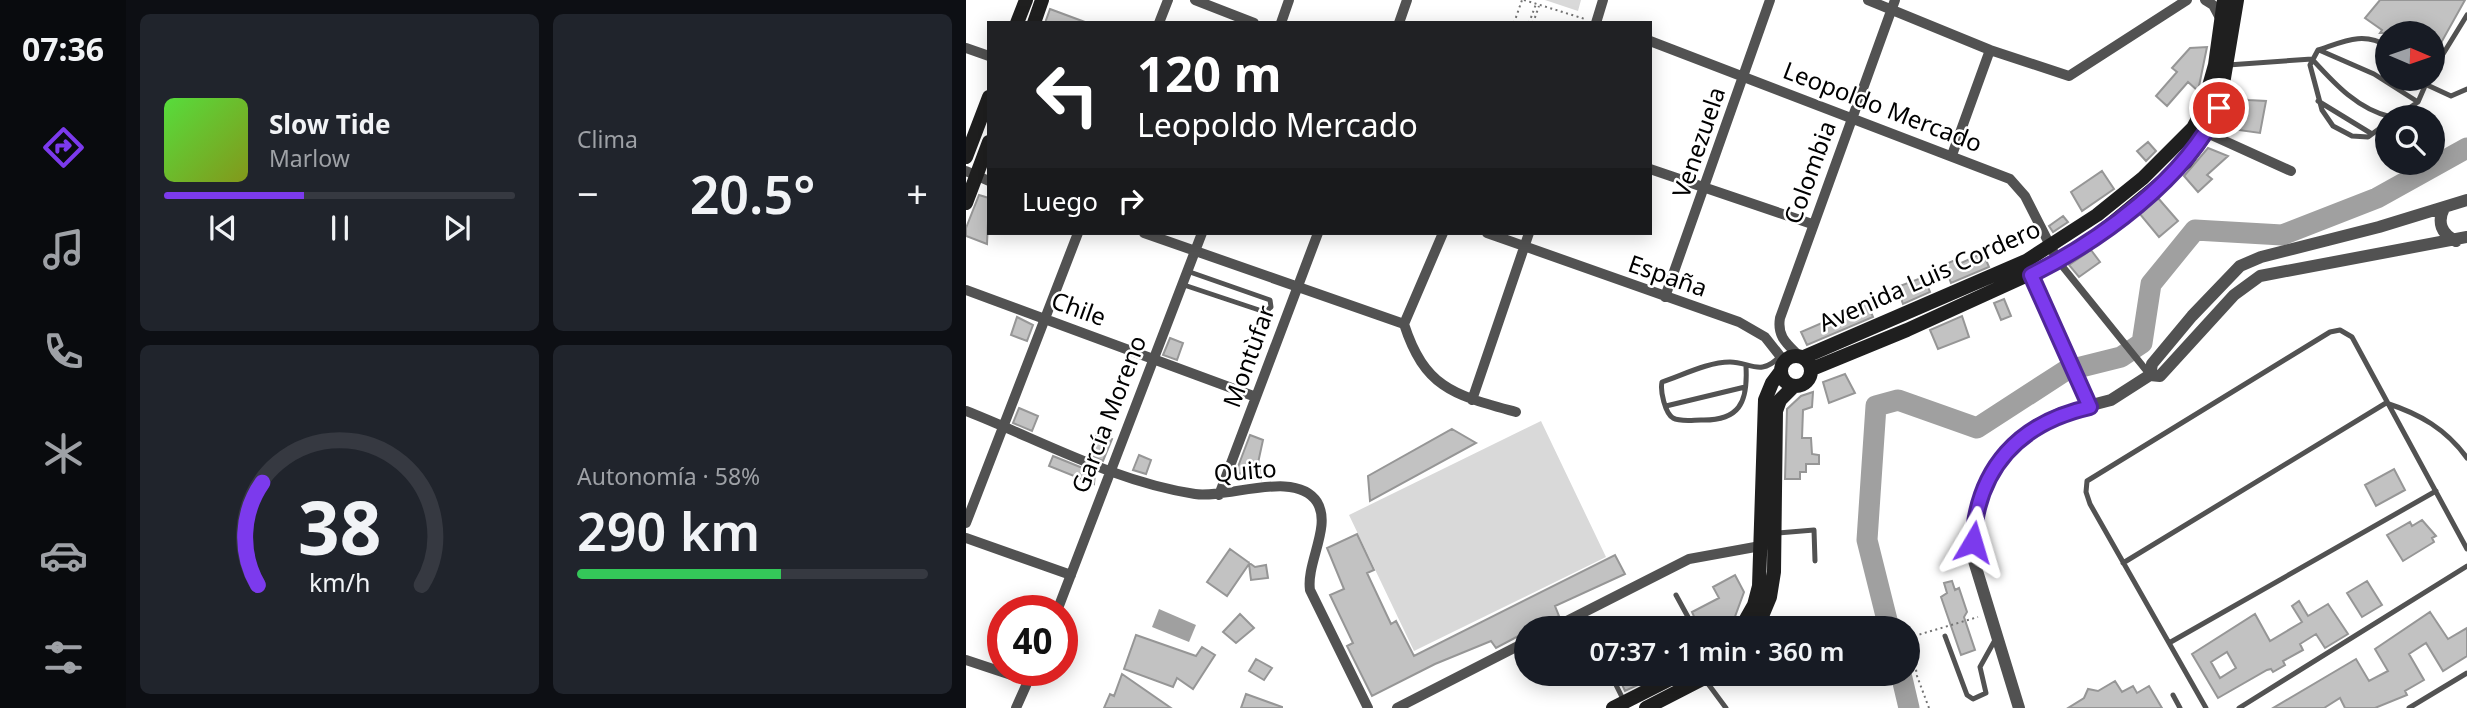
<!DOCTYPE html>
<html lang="es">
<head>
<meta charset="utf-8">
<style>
	:root { --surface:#171b24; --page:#20242c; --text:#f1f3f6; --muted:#9ea1a6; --line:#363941; --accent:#7c3aed }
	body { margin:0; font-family:"Noto Sans",sans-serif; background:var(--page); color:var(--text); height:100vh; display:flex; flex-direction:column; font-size:26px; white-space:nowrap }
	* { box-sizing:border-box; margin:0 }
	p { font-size:23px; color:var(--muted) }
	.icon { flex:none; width:38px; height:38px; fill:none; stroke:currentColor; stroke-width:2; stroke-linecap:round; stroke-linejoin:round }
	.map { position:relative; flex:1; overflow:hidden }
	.details { display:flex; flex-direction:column; gap:14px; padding:14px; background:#0d0f14; width:840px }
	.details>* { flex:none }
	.guide { position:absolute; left:21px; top:21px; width:665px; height:214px; border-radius:0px; box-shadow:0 4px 18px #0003; background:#202124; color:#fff; overflow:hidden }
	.needle { width:46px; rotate:92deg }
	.buttons { position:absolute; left:1409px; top:21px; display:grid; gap:14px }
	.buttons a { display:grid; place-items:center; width:70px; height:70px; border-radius:50%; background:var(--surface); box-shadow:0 4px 18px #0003; font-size:35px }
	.speed { position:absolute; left:21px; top:595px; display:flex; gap:14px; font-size:35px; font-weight:700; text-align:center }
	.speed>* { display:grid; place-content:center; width:91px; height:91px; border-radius:50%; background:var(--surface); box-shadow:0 4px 18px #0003; line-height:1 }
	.speed .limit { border:10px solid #d22; background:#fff; color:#111 }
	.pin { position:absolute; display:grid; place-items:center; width:60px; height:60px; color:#fff; margin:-30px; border:4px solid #fff; border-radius:50%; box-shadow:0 2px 7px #0007 }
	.me { position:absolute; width:77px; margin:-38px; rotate:7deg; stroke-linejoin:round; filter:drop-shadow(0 0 5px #0008) }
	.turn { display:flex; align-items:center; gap:24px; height:147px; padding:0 35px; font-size:32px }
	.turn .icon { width:91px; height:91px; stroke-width:2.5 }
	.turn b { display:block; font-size:49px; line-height:60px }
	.then { display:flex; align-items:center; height:66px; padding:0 35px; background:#0003; gap:14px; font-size:26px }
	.big { font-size:52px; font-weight:600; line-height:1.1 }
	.details .card { flex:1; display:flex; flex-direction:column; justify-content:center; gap:10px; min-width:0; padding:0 24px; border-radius:10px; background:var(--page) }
	.details .dial { align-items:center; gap:0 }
	.dial svg { height:182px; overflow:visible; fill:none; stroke:var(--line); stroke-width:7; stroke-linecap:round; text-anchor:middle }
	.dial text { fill:var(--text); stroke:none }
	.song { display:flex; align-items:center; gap:21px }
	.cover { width:84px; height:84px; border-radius:10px; background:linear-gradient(135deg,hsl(110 70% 55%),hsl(70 70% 35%)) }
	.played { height:7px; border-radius:4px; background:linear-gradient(90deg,var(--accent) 40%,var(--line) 40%) }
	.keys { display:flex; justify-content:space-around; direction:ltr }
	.heat { display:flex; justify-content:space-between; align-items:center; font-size:38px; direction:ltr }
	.charge { height:10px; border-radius:5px; background:linear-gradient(90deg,#34c759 58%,var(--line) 0) }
	.details .tiles { flex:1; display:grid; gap:14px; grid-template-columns:repeat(2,1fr) }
	.trip { position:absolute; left:548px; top:616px; width:406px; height:70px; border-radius:35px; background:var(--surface); box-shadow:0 4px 18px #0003; font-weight:600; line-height:70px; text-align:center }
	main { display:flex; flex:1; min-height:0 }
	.tabs { display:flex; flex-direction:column; width:126px; justify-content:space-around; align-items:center; background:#090b0e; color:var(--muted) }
	.tabs .icon { width:49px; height:49px }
	.tabs .active { color:var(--accent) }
	.tabs b { font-size:32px; color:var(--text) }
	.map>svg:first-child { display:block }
	.green { fill:#d9d9d9 }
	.water { fill:#a0a0a0 }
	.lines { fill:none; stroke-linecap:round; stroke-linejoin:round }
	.river { stroke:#a0a0a0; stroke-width:21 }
	.building { fill:#c2c2c2; stroke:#969696; stroke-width:2; fill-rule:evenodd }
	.path { stroke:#747474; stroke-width:2; stroke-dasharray:2 3.5; stroke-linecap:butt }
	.service { stroke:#525252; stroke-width:5 }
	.pedestrian { stroke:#525252; stroke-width:7 }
	.minor { stroke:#525252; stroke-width:10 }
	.tertiary { stroke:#525252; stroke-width:12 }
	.secondary { stroke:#1f1f1f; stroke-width:14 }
	.route-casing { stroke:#51269a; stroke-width:18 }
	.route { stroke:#7c3aed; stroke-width:12 }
	.labels { text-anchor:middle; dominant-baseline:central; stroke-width:5; stroke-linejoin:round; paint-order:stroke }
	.street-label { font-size:24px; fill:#000; stroke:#fff }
</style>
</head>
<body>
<main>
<nav class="tabs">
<b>07:36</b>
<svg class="icon active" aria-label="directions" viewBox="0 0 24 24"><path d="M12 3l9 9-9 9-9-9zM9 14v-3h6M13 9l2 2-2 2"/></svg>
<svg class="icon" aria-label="music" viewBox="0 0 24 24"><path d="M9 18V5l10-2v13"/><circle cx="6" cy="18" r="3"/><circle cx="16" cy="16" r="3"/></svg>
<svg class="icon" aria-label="phone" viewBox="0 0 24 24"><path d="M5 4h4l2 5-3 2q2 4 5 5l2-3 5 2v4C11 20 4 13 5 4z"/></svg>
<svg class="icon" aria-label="climate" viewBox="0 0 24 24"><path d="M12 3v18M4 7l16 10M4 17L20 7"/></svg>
<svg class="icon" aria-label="car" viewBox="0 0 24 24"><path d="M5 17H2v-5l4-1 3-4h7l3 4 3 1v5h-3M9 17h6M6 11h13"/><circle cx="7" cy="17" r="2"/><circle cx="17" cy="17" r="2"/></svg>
<svg class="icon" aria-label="filters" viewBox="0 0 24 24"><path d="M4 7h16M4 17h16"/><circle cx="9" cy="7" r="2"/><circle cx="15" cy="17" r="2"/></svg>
</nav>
<section class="details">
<div class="tiles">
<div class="card">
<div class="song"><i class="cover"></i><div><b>Slow Tide</b><p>Marlow</p></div></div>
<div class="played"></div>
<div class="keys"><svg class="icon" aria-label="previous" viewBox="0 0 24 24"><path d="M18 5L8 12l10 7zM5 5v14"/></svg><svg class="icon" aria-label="pause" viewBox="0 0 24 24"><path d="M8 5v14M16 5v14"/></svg><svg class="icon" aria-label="next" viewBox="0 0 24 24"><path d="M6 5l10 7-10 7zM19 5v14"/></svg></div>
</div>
<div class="card"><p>Clima</p>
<div class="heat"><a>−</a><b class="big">20.5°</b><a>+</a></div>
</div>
<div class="card dial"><svg viewBox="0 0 100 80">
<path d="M14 69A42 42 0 1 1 86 69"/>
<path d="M14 69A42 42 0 0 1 16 24" stroke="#7c3aed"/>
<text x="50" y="56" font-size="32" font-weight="700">38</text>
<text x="50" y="72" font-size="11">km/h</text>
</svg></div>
<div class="card"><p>Autonomía · 58%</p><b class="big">290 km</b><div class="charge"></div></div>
</div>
</section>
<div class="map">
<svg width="1501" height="708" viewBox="0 0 1501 708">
	<rect width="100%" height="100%" fill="#fff"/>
	<path class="green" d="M579 0H615L612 11Z
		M575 421 640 557 448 651 383 515Z"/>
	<path class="water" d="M193 609 230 625 223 642 186 627Z"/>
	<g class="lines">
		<path class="river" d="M923 628 901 540 910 406 932 400 1011 428 1099 371 1155 357 1176 343 1185 284 1229 230 1316 235 1411 198 1501 148
			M935 674 943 708"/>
	</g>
	<path class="building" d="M1414 0H1499L1466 59V33H1414L1416 30 1399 18Z
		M84 9 119 22V23H79Z
		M1241 47 1232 91 1222 82 1201 106 1190 96 1211 72 1206 68 1224 48Z
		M1266 94 1282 100 1300 101 1294 133 1258 128Z
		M1182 142 1190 151 1180 161 1171 151Z
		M1242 148 1262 156 1241 175 1246 179 1232 192 1218 176Z
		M1136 171 1148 189 1116 211 1105 192Z
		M13 195 23 198 21 244 0 236V228Z
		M1192 198 1212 221 1193 237 1173 213Z
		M1097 216 1102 222 1087 232 1083 226Z
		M1125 250 1134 262 1113 277 1103 265Z
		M1017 253 1023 267 985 283 978 265 991 259 993 264Z
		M958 277 964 292 937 304 931 287Z
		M1038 299 1045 316 1035 320 1028 303Z
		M900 300 907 317 841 345 835 332 893 307 891 304Z
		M996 316 1003 337 972 349 964 330Z
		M51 317 67 325 61 341 45 335Z
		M204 338 217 343 211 360 197 355Z
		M879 374 889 393 863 403 857 382Z
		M847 392 846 407 837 410 836 438H845L846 454 853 455V464H840V472H834V479H819L821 409 835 396Z
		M53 408 72 416 66 431 47 423Z
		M486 429 510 443 404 501 402 476Z
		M131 433 146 439 137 461 122 455Z
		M284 435 297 440 292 463 300 467 295 480 270 472Z
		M173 455 185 460 180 474 167 470Z
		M87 456 129 473 128 484 83 466Z
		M1428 469 1439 490 1410 506 1399 485Z
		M1456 520 1470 536 1466 538 1468 542 1437 561 1421 535 1444 522 1446 526Z
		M391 534 408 570 401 573 425 624 430 621 448 656 649 555 659 574 589 606 593 616 568 628H560V632L530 648 525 641 469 664 406 696 381 646 387 643 364 595 378 589 361 548Z
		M264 549 289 567 300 565 302 578 285 580 283 564 261 596 241 582Z
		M769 575 778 592 767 622 755 628H733L726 612 753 598 747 587Z
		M986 581 989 590 993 588 1001 612 998 617 1009 650 995 655 975 597 981 593 978 583Z
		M1401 581 1416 605 1396 617 1381 593Z
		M1333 601 1342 616 1362 604 1382 634 1359 648 1350 634 1334 644 1337 650 1317 661 1319 665 1307 672 1305 669 1301 670 1252 698 1226 654 1289 614 1304 641 1336 622 1326 606ZM1261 652 1270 668 1254 678 1245 662Z
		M1464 612 1482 639 1501 628V656L1477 671 1460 643 1443 654 1458 680 1439 691 1441 695 1409 708H1379L1374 698 1358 708H1307L1390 659 1403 681 1422 671 1409 649Z
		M274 614 288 628 270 643 257 632Z
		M170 635 230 656 236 647 249 655 227 689 211 678 207 687 158 669Z
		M290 659 306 668 298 680 283 671Z
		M156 674 205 708H138L144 694 148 696Z
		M662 674H669L674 684 659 691 653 678Z
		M1149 681 1156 692 1167 686 1171 693 1183 686 1196 708H1102L1118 698 1122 689 1132 691Z
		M280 694 316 707V708H275Z"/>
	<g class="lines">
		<path class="path" d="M558 0 619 19
			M548 23 556 0
			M563 23 570 4
			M567 23 573 6
			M963 708 951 676 945 637 1012 617"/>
		<path class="service" d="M1421 46C1397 31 1377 42 1352 50L1344 65 1356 110 1367 126 1386 136 1402 137 1421 123
			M1353 50 1408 74 1452 102
			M1262 65 1346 59C1368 83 1391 109 1425 117
			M1466 72 1501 15
			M1457 79 1459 84 1485 96 1501 89
			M1352 101 1406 134
			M1430 117 1452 102 1462 79
			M215 284 299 312 305 307 304 300 221 271
			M780 367C782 403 773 421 735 420 727 420 714 422 707 418 699 413 694 391 696 382 717 375 742 362 764 362 784 362 795 377 814 356
			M700 406 779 387
			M811 533 848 530 849 561
			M1157 563 1420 403C1454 414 1480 429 1501 458
			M710 595 728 628
			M979 636 1001 695 1007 699 1020 693 1014 667 1029 640
			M1203 643 1470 491
			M648 674 647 679 657 699
			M679 674 686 688
			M740 681 760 708
			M1207 695 1214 708
			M1240 708 1124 504 1120 492 1121 481 1364 332 1374 330 1386 337 1501 549
			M1273 708 1501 566
			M1443 708 1501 673"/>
		<path class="pedestrian" d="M1092 261 1184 375"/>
		<path class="minor" d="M229 0 288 23
			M902 0 1024 50 1103 76 1221 0
			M1239 0 1247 5 1254 18
			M193 23 202 0
			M315 23 323 0
			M433 23 441 0
			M630 23 637 0
			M684 41 1044 179 1059 196 1092 261
			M0 48 23 56
			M1241 133 1325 171
			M986 155 1024 50
			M684 169 846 224
			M0 171 23 181
			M178 233 438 324
			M521 233 773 322 799 337 818 361
			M0 290 290 397
			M699 297 804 0
			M438 324C459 389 489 395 550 412
			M438 324 477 233
			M832 355C820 343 811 336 814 318L929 0
			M506 400 563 233
			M0 411C74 440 149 482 229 494 262 499 330 469 351 502 366 526 340 563 344 590L402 708
			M253 495 352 233
			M0 523 112 233
			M0 538 105 575
			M91 611 236 233
			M587 628 723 559 800 545
			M0 660 63 681
			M50 708 67 670
			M431 708 560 642"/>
		<path class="tertiary" d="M1478 208C1471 222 1475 234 1490 241
			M1062 266 1124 407
			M1184 375 1186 364 1226 316 1274 266 1295 257 1413 227 1501 200
			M1053 708 1008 561 1011 508 1026 472 1046 446 1070 425 1095 413 1145 400 1184 375 1194 376 1268 295 1294 276 1501 237"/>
		<path class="secondary" d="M51 23 60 0
			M68 23 76 0
			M0 157 23 97
			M0 203 23 142
			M815 371a15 15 0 1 1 30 0a15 15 0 1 1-30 0Z
			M838 357 1060 261 1131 215 1177 178 1227 128 1236 111 1249 65 1258 0
			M846 369 941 330 1092 261 1139 229 1220 162 1241 133 1253 108 1271 0
			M775 628 788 605 793 586 799 400 806 383 815 371
			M791 628 804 597 808 572 810 411 814 400 828 386
			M647 708 714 674
			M680 708 746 674"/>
	</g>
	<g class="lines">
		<g class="route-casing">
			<path id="route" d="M1007 542C1011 468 1053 423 1124 407L1065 275C1135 240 1219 179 1253 108"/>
		</g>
		<use href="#route" class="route"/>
	</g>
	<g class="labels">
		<g class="street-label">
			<text transform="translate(917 106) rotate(21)">Leopoldo Mercado</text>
			<text transform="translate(732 142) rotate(-71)">Venezuela</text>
			<text transform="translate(843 172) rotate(-70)">Colombia</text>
			<text transform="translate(702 275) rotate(19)">España</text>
			<text transform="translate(963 275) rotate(-24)">Avenida Luis Cordero</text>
			<text transform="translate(113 308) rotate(20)">Chile</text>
			<text transform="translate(282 356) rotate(-70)">Montùfar</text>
			<text transform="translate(142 414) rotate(-69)">García Moreno</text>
			<text transform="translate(279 470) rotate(-5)">Quito</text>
		</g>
	</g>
</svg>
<div class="buttons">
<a><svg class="needle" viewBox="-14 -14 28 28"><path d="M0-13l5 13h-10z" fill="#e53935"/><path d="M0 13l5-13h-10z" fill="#9ea1a6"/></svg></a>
<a><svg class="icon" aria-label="search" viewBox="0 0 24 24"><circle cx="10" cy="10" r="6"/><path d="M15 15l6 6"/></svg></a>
</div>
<div class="speed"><div class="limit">40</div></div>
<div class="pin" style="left:1253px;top:108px;background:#d93025"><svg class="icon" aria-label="arrive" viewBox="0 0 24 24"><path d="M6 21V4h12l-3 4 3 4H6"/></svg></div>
<svg class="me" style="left:1007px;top:542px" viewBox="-20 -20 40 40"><path d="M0-17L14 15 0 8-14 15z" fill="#7c3aed" stroke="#fff" stroke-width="4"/></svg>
<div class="trip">07:37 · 1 min · 360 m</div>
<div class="guide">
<div class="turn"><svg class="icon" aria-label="left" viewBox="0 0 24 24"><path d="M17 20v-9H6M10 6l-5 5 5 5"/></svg><div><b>120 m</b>Leopoldo Mercado</div></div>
<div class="then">Luego<svg class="icon" aria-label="right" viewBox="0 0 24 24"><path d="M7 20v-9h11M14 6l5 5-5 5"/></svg></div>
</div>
</div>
</main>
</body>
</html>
